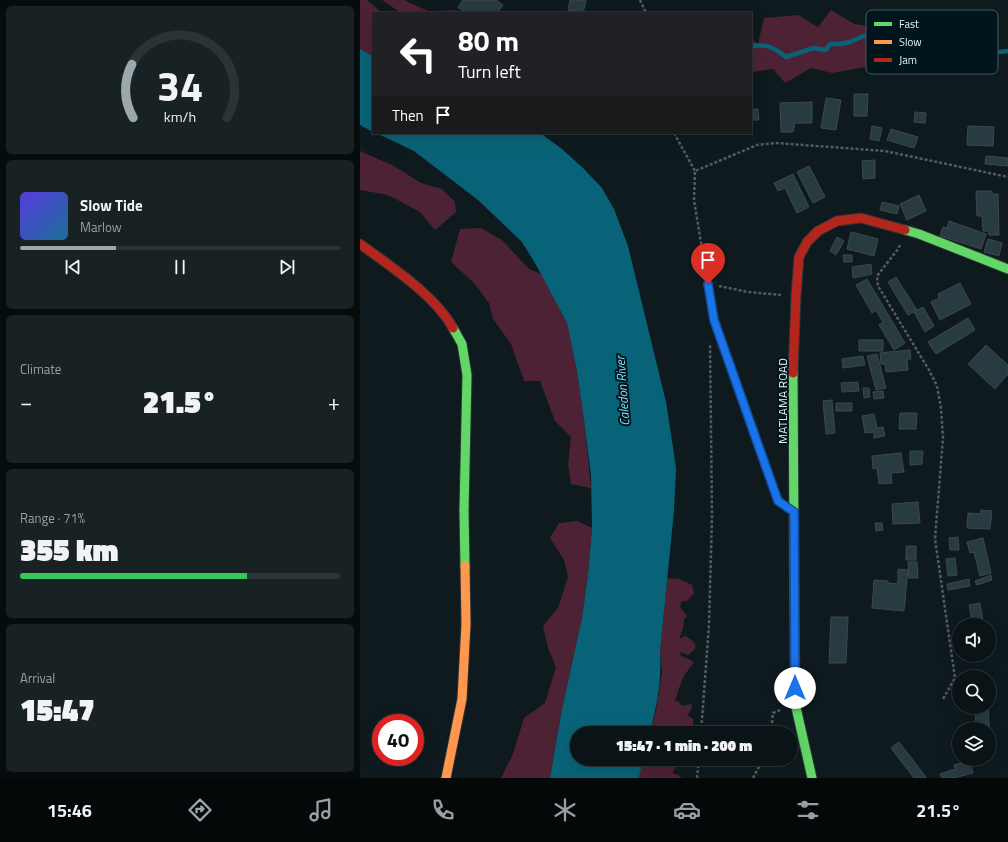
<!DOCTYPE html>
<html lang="en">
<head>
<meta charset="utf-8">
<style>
	:root { --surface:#0a1416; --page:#182123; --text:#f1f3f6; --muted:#999ea1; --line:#2a3335; --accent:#9ba8ac }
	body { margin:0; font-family:"Titillium Web",sans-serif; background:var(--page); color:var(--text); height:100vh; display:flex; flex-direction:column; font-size:15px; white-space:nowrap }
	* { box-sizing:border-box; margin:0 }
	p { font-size:13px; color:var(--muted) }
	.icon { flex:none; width:22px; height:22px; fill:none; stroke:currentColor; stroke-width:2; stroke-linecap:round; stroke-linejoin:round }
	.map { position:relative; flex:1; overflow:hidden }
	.side { display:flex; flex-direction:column; gap:6px; padding:6px; background:#060b0c; width:360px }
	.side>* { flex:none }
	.hud { position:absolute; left:12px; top:12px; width:380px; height:122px; border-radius:0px; box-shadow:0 4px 16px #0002,0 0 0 1px var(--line); background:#202124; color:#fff; overflow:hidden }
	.buttons { position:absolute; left:592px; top:618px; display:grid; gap:8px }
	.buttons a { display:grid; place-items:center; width:44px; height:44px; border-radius:50%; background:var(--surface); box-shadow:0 4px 16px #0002,0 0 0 1px var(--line); font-size:20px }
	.speed { position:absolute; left:12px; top:714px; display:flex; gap:8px; font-size:20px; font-weight:700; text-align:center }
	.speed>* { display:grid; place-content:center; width:52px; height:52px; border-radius:50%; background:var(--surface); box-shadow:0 4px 16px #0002,0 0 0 1px var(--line); line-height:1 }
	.speed .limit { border:6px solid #d22; background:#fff; color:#111 }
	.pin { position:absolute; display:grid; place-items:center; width:34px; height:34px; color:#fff; margin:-41px -17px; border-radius:50% 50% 50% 0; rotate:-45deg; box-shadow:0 0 4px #0007 }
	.pin .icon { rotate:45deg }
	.me { position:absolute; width:44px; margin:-22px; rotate:0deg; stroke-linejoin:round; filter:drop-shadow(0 0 3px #0008) }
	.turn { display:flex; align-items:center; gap:14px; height:84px; padding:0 20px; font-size:18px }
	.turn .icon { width:52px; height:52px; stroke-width:2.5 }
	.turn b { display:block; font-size:28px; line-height:34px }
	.then { display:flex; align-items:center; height:38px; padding:0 20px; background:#0003; gap:8px; font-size:15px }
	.big { font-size:30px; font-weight:800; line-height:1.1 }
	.side .card { flex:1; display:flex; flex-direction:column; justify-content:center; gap:6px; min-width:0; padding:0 14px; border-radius:6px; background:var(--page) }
	.side .dial { align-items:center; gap:0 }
	.dial svg { height:104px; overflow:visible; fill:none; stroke:var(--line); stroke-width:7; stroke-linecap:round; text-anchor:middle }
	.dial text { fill:var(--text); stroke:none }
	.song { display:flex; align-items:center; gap:12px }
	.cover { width:48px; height:48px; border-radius:6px; background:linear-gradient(135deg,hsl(250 70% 55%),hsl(200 70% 35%)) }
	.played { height:4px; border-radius:2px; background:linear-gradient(90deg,var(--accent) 30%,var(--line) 30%) }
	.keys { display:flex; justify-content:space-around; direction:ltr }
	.heat { display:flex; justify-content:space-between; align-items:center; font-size:22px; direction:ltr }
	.charge { height:6px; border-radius:3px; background:linear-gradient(90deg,#34c759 71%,var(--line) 0) }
	.trip { position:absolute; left:210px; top:726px; width:228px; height:40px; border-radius:20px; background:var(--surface); box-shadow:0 4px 16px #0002,0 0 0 1px var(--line); font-weight:800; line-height:40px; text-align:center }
	.tab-bar { display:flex; height:64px; justify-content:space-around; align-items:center; background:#040809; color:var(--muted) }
	.tab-bar .icon { width:28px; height:28px }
	.tab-bar .on { color:var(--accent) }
	.tab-bar b { font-size:18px; color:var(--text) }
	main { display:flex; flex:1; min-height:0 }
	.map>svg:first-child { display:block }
	.green { fill:#4d2235 }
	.water { fill:#096378 }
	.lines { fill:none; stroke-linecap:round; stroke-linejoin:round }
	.stream { stroke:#096378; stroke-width:4.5 }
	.building { fill:#283b40; stroke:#3e484c }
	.lane-casing { stroke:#2d3537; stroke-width:9 }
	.fast-casing { stroke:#2d3537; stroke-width:11 }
	.slow-casing { stroke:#2d3537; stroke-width:11 }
	.jam-casing { stroke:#2d3537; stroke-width:11 }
	.path { stroke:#545c5f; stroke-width:2.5; stroke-dasharray:3 2; stroke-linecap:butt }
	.lane { stroke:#4f575a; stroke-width:7 }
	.fast { stroke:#63d668; stroke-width:9 }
	.slow { stroke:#ff974d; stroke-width:9 }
	.jam { stroke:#b3261e; stroke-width:9 }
	.route-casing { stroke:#114b97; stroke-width:10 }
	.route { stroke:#1a73e8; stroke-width:7 }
	.labels { text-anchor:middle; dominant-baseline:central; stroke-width:4; stroke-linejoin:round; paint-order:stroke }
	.street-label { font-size:12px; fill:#e7f5f9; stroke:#00151c }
	.water-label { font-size:13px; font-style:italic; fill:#87dffa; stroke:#00151c }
	.key { fill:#00151c; stroke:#45585e; stroke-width:1 }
	.key-label { font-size:11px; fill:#e7f5f9 }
</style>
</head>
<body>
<main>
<section class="side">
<div class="card dial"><svg viewBox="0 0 100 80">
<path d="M14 69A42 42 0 1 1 86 69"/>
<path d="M14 69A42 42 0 0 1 13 28" stroke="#9ba8ac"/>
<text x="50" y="56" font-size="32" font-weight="700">34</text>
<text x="50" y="72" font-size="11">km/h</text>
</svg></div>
<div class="card">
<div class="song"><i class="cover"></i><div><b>Slow Tide</b><p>Marlow</p></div></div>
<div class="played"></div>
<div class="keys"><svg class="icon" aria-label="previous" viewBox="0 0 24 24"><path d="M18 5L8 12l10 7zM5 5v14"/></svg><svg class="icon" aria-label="pause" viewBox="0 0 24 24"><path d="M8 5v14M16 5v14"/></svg><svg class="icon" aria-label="next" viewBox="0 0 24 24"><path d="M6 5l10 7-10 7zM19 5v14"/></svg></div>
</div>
<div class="card"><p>Climate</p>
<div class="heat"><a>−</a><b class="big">21.5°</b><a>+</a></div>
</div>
<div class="card"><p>Range · 71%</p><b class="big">355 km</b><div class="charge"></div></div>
<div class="card"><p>Arrival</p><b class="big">15:47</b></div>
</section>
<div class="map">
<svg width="648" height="778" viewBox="0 0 648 778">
	<rect width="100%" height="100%" fill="#0e1a1e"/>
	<path class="green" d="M0 0H7L20 11 26 13H13V56L0 49Z
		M22 0H44L70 12 94 10 98 13H41Z
		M471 10 494 24 532 29 545 52 538 61 472 73 451 68 425 83 413 69 391 72V38L398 44 404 18 438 15 458 27Z
		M0 151 34 166 61 183 82 189 95 202 96 212 75 230 60 212 28 195 0 190Z
		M121 228 142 240 169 269 181 274 207 323 217 371 224 420 231 488 211 484 208 465 211 437 195 421 180 381H164L151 344 133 319 129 303 114 283 91 262 100 229Z
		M217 521 232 528 228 575 222 618 202 709 190 778H141L153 754 164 718 185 703 196 667 188 648 183 626 198 608 208 577 204 560 190 538 199 523Z
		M307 578 319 579 332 585 334 593 327 601H322L320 607 327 616 324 619 323 628 319 639 325 636 332 640 336 646 333 651 328 655 320 652 321 656 331 660 334 663C322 675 320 686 315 701H318L322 706 332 704 331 710 327 715 333 719V729H325L318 733H290L296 710 302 672 300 651Z
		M283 759H322L312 773 318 775 322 778H279Z"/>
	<path class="water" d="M0 49 13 56V132L0 125Z
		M16 133H180L202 149 224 169 242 188 254 209 268 246 306 402 314 454 316 469 314 511 300 651C302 681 297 704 290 733H217V759H283L279 778H190L202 709 222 618 228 575 232 528 231 476 224 420 217 371 207 323 175 263 162 242 118 200 54 151Z"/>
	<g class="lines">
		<path class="stream" d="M391 46C408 44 413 47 426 57L454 48 466 50 470 44H480L490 42 504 36 518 37 535 36 550 39 564 54 584 60H618L632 53 648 51"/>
	</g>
	<path class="building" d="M103 0H136L143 5 137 13H111L110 12 105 13 98 7Z
		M210 0H226L223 13 208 10Z
		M494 94H508L507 116H494Z
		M466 98 481 100 476 130 461 128Z
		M452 102V123H435L433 132H421L420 103Z
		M391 109H398L399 120H391Z
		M555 112 566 113 565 123 554 122Z
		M512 126 522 128 519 141 510 139Z
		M608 126 634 127 633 146 607 145Z
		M531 129 558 137 554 148 527 140Z
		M626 156 648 158V166L625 164Z
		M515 160V178L503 179 502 161Z
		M449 166 465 197 453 203 437 172Z
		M433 174 449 207 437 213 425 188 418 191 414 183Z
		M616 191H632V194H638L639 235H629L628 231H623L622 216H617Z
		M559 195 566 211 547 220 540 204Z
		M522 202 539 206 537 214 520 210Z
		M589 221 626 234 621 249 580 236 583 227 587 228Z
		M491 232 518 239 514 256 487 249Z
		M477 237 484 241 476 255 470 251Z
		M628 239 642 243 639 256 624 252Z
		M483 255H492V262H484Z
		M511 264 512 274 493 278 492 267Z
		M536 277 557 310 548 315 528 282Z
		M507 279 545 343 534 350 519 325 523 322 516 310 512 313 496 285Z
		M600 283 611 304 580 320 571 302 579 298 578 294Z
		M563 307 574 326 565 332 554 312Z
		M608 318 615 330 576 354 568 342Z
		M499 340H523V351H499Z
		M626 345 648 365V374L635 389 608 364Z
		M550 350 551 359H547L548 370 526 372 525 364H521L520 353Z
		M517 354 526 388 516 390 507 356Z
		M503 356 505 365 483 368 482 359Z
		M498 382 499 391 482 392 481 383Z
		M503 388H509L510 397 504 398Z
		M523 391 524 398 514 399 513 392Z
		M472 400 475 433 466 434 463 401Z
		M476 403H492V411H476Z
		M540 413H557L556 429H539Z
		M514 414 517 428 523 427 525 436 514 438V432L505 433 502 416Z
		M550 451H563L562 464 550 465Z
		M541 453 544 472 531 473 532 483 519 484 517 468 513 469 512 456Z
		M558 502 560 523 533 524 532 504Z
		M621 510 632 511 630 529 607 528 608 513 621 514Z
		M515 523H522L523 530 516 531Z
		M598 537 599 550H590L589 538Z
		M623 538 631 573 620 576 614 552 610 553 607 542Z
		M546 546H556V560H546Z
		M595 558 597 575 588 576 586 559Z
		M548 562H557L558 578H549Z
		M538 569 548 570 544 611 512 608 514 580 528 581V583L538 584Z
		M631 575 632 580 617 585 615 581Z
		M609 579 610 586 588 590 587 584Z
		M620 603 623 621 612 622 609 605Z
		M471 617H488L486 663H469Z
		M615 707H628L630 740 629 729H616Z
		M539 742 566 777 565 778H554L531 748Z
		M610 761 613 773 594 778H582L580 774 595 769 594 765Z"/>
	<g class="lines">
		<g class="lane-casing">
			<path id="lane" d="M348 284 354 320 418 501 431 510"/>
		</g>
		<g class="fast-casing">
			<path id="fast" d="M545 230 559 234 648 269
				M93 328 102 344 107 375 104 511 105 566
				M433 373 435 703 452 778"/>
		</g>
		<g class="slow-casing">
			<path id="slow" d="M86 778 102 699 106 624 105 566"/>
		</g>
		<g class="jam-casing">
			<path id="jam" d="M0 244C30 266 75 295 93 328
				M433 373 436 295 439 257 447 242 458 231 477 221 501 218 545 230"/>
		</g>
		<path class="path" d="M280 0 286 13
			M314 133 335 171
			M540 245 538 249 517 276 518 286 569 370 577 386 581 408 583 438 575 539 595 678 583 699
			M346 274 334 200 335 171 397 145 416 143 525 151 648 177
			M359 286 388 292 421 295
			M341 733 349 625 352 517 350 343
			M411 733 413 713 420 710
			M337 778 339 759
			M393 778 403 759"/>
		<use href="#lane" class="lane"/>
		<use href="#fast" class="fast"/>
		<use href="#slow" class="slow"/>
		<use href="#jam" class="jam"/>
	</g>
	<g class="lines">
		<g class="route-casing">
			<path id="route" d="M348 284 354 320 418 501 434 512 435 688"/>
		</g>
		<use href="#route" class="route"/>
	</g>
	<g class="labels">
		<g class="street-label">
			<text transform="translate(422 401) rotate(-90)">MATLAMA ROAD</text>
		</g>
		<g class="water-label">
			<text transform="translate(262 391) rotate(-94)">Caledon River</text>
		</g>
	</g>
	<rect x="506" y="10" width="132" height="64" rx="6" class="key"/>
	<rect x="514" y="22" width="18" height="4" fill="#63d668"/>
	<rect x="514" y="40" width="18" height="4" fill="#ff974d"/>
	<rect x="514" y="58" width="18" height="4" fill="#b3261e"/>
	<g class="key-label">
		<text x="539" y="28">Fast</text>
		<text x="539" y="46">Slow</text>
		<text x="539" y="64">Jam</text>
	</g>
</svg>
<div class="buttons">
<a><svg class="icon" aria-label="sound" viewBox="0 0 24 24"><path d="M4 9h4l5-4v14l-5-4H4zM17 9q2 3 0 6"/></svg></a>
<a><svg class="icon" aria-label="search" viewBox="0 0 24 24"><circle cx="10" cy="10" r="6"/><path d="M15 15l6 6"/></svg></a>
<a><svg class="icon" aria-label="layers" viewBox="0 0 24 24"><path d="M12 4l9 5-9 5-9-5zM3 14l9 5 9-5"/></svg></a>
</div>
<div class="speed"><div class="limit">40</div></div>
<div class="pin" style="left:348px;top:284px;background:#d93025"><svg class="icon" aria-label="arrive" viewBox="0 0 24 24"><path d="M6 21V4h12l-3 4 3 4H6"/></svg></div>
<svg class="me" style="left:435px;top:688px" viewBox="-20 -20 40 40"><circle r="19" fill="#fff"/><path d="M0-13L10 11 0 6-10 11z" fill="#1a73e8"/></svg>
<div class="trip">15:47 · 1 min · 200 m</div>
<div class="hud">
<div class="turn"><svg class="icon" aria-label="left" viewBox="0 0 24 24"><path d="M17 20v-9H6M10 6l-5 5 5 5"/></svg><div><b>80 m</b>Turn left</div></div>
<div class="then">Then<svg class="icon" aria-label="arrive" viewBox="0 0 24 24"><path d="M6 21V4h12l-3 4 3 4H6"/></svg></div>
</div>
</div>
</main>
<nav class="tab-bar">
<b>15:46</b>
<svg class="icon on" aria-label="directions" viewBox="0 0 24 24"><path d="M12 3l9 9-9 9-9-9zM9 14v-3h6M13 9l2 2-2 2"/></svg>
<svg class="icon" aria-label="music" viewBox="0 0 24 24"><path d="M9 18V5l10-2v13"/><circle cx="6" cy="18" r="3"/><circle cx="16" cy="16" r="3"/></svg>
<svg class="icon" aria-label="phone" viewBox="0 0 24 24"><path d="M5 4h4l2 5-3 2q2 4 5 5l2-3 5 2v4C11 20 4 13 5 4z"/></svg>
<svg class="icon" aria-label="climate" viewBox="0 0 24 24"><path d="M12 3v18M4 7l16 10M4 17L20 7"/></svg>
<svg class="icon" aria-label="car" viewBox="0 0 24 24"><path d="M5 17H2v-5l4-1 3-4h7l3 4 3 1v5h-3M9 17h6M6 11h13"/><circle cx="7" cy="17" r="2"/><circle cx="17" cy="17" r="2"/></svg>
<svg class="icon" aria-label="filters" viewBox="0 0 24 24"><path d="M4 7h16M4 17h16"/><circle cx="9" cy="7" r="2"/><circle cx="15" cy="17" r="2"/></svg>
<b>21.5°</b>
</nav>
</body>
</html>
